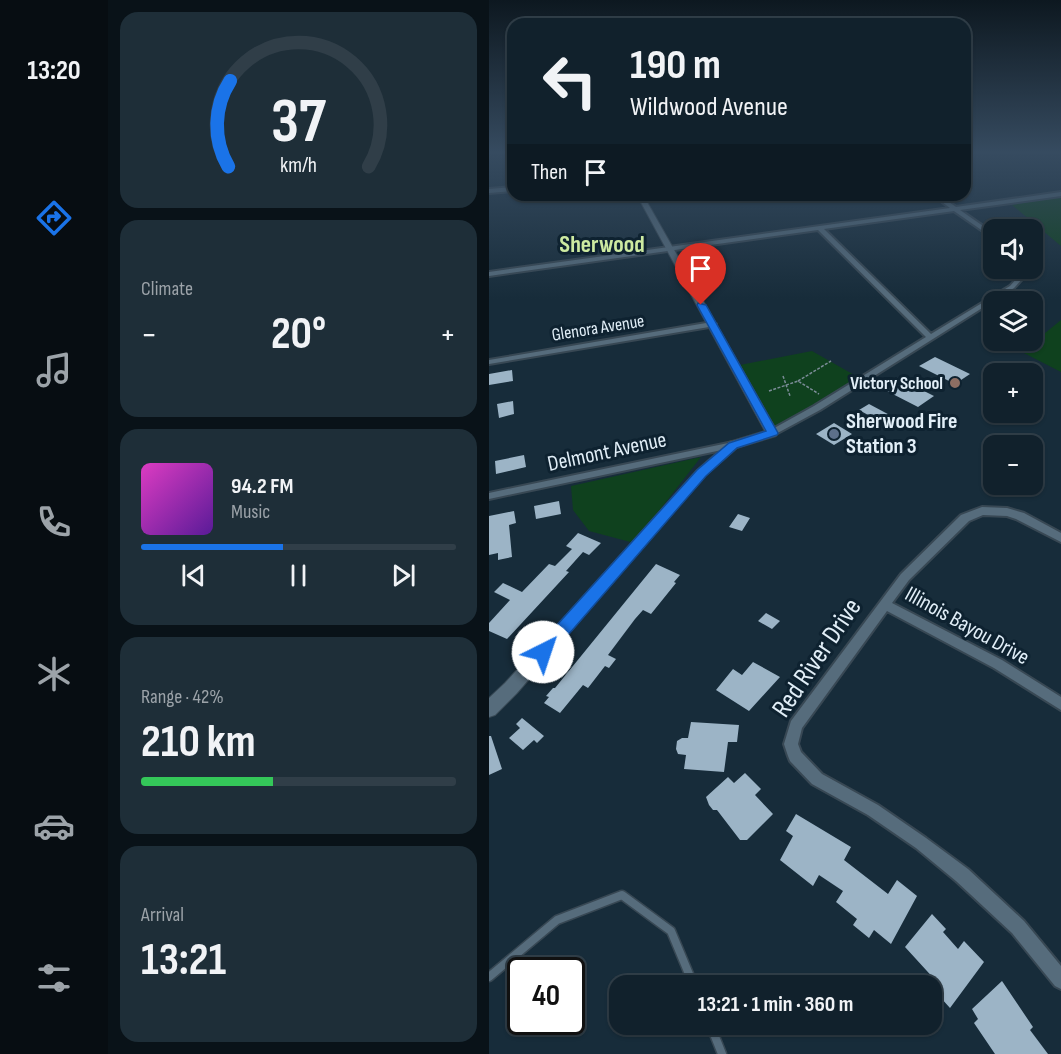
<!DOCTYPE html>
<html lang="en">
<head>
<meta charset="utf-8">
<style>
	:root { --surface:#11212c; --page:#1e2e38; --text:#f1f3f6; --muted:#9ca3a9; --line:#303e48; --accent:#1a73e8 }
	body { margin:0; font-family:"Sofia Sans Condensed",sans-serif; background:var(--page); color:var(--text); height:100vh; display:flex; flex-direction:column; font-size:22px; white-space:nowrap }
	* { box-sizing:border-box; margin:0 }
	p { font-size:20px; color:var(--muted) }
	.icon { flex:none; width:33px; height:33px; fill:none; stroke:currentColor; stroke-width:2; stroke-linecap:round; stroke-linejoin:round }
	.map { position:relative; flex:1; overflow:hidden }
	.side { display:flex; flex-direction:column; gap:12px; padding:12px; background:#091218; width:381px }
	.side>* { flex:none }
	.guide { position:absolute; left:18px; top:18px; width:464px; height:183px; border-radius:18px; box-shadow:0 2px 4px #0004,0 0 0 2px var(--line); background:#11212c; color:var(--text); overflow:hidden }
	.tools { position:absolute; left:494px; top:219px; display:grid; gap:12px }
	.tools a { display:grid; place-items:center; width:60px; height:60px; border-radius:12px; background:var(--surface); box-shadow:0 2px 4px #0004,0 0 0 2px var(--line); font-size:30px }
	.speed { position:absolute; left:18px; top:957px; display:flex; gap:12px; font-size:30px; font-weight:700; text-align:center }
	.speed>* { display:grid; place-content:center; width:78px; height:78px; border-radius:50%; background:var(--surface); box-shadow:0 2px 4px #0004,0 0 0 2px var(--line); line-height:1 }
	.speed .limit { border:3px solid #111; border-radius:9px; background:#fff; color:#111 }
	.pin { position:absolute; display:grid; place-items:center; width:51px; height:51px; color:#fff; margin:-62px -26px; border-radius:50% 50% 50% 0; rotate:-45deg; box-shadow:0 0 6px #0007 }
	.pin .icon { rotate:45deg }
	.me { position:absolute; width:66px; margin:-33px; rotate:41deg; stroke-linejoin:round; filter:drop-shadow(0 0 4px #0008) }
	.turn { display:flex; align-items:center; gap:21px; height:126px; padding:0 24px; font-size:27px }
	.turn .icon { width:78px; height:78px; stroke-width:2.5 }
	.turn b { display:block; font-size:42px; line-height:51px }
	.then { display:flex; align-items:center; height:57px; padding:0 24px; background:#0003; gap:12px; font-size:22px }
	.big { font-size:45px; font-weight:700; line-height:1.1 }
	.side .card { flex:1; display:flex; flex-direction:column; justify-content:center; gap:9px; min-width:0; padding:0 21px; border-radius:18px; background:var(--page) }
	.side .dial { align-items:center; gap:0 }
	.dial svg { height:156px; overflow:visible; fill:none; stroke:var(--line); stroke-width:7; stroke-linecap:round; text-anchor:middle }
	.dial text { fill:var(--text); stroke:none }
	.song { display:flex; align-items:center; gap:18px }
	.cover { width:72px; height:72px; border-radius:9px; background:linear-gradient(135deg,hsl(310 70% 55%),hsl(270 70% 35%)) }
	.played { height:6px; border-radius:3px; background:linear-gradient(90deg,var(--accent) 45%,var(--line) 45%) }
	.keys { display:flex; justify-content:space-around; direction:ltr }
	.heat { display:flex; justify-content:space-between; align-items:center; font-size:33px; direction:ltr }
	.charge { height:9px; border-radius:4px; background:linear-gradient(90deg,#34c759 42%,var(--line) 0) }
	.trip { position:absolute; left:120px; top:975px; width:333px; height:60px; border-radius:18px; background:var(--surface); box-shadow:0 2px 4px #0004,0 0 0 2px var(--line); font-weight:700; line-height:60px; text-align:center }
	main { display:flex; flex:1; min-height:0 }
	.tabs { display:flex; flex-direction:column; width:108px; justify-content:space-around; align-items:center; background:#070d12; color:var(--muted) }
	.tabs .icon { width:42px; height:42px }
	.tabs .on { color:var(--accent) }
	.tabs b { font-size:27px; color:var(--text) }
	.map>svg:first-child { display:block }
	.green { fill:#0f411e }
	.building { fill:#9cb4c6 }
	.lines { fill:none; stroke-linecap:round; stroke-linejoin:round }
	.lane-casing { stroke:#384854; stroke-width:11 }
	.street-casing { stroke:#384854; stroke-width:4 }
	.secondary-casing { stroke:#384854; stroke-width:2 }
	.path { stroke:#7b8c97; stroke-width:1.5; stroke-dasharray:3 1.5; stroke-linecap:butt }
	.lane { stroke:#566c7c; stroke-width:8 }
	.street { fill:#566c7c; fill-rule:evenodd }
	.secondary { fill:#566c7c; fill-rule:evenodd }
	.route { fill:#1a73e8; stroke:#114b97; stroke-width:1.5 }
	.education-dot { fill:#8d6e63; stroke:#0e2230; stroke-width:2 }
	.service-dot { fill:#5c6f8a; stroke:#0e2230; stroke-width:2 }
	.labels { text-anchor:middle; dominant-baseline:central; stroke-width:6; stroke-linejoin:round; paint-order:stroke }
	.far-street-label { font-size:18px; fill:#e1eef7; stroke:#0e2230 }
	.far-poi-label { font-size:18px; font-weight:bold; fill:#e1eef7; stroke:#0e2230; text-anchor:end }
	.poi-label { font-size:22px; font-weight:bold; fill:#e1eef7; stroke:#0e2230; text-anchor:start }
	.street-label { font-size:22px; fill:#e1eef7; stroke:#0e2230 }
	.far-district-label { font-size:24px; font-weight:bold; fill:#cdeaa1; stroke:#0e2230 }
	.near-street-label { font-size:27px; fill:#e1eef7; stroke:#0e2230 }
</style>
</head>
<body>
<main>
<nav class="tabs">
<b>13:20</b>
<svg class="icon on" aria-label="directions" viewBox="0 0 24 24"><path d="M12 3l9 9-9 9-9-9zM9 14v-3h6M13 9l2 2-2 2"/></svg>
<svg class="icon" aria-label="music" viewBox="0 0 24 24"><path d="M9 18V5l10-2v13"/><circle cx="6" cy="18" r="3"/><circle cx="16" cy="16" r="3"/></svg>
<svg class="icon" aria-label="phone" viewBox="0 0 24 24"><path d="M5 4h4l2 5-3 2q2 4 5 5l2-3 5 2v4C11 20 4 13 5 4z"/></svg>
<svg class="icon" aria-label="climate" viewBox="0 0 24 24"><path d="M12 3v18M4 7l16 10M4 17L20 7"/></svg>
<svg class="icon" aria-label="car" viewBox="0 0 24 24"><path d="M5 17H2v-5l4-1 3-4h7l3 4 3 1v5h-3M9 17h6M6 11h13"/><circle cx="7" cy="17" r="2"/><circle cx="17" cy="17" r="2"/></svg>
<svg class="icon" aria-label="filters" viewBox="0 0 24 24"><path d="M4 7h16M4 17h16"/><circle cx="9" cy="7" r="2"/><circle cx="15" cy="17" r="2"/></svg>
</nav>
<section class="side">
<div class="card dial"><svg viewBox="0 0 100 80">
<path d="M14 69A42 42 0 1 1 86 69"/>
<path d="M14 69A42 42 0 0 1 15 25" stroke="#1a73e8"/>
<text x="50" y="56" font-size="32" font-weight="700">37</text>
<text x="50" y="72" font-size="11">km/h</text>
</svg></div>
<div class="card"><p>Climate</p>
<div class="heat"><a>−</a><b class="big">20°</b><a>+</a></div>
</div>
<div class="card">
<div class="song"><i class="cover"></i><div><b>94.2 FM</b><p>Music</p></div></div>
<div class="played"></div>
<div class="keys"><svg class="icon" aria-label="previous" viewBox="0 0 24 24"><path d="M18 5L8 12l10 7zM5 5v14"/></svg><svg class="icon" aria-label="pause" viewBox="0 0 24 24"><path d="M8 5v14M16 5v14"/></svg><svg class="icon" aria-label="next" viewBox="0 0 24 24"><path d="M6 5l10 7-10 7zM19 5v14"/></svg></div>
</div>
<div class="card"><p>Range · 42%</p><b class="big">210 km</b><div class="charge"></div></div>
<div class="card"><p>Arrival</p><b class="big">13:21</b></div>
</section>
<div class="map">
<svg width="572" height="1054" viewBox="0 0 572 1054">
	<rect width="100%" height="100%" fill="#172c3a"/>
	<path class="green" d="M572 194V246L523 205 553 200 549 197Z
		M572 320V372L533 352Z
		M323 351 374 380 283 433 246 366Z
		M212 457 145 543 100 531 84 510 82 486Z"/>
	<path class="building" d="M446 357 481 374 466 384 430 366Z
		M23 370 24 381 0 385V374Z
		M407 377 445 396 429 407 390 387Z
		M24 401 25 414 10 418 8 404Z
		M380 404 410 420 401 427 370 410Z
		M345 423 363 434 345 445 327 434Z
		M35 455 37 467 7 474 6 461Z
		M70 501 72 514 47 519 45 506Z
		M25 511 27 523 20 525 23 557 9 560V553L0 555V516Z
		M249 514 261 518 253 531 240 527Z
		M89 533 112 543 100 555 94 552 77 571 80 572 18 639 0 631V623L21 600 5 592 14 583 33 592 60 564 66 566 83 549 77 546Z
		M167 564 191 575 185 582 187 583 162 614 154 610 146 619 119 655 127 659 120 668 116 666 99 688 94 685 71 713 55 703 60 697 57 696 64 688H66Z
		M277 613 291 621 283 629 269 621Z
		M264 662 291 677 260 711 227 690 244 669 253 675Z
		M33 718 55 736 48 743 45 740 34 750 20 738 31 728 27 724Z
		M202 722 250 725 248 742H239L235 772 195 769 197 755 189 754 187 749 188 741 193 738H199Z
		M0 736H2L13 769 0 775Z
		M256 773 272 789 266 795 284 814 258 840H251L228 810H224L220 805 217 797 239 777 245 783Z
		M307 814 362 847 355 860 399 894 408 880 428 896 402 944 385 930 380 938 364 925 368 919 347 902 354 891 330 875 324 886 291 860 304 836 297 831Z
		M443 914 457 929 454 932 469 949 475 941 495 962 461 1008 443 988 448 982 416 947Z
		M513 981 544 1027 541 1030 559 1054H506L485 1023 489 1019 483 1009Z"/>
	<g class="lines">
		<g class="lane-casing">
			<path id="lane" d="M0 977 68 920 133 895 182 931 205 986
				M221 1024 233 1054"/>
		</g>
		<g class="street-casing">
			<path id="street" d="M24 187V191L0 193V189Z
				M572 192V196L471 210 504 233V238L465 211 335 229 442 334 521 286 530 276 532 268H538L536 276 525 288 331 410 283 436 278 433 280 431 325 406 437 337 329 230 0 276V272L461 208 444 195H450L467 207Z
				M223 322 227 324 226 326 0 364V360Z
				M244 442 247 443 249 445 247 447 0 499V493Z
				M493 507 518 508 535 513 572 533V542L527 519 518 516 494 515 480 521 420 580 403 603 513 660 572 697V710L505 668 398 611 313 728 309 744 312 752 333 774 389 805 437 838 479 869 535 921 572 966V989L566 986 523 933 467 881 427 848 379 815 323 784 301 761 299 756 295 744 302 721 412 574 472 515Z"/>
		</g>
		<g class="secondary-casing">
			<path id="secondary" d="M148 195H154L289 433 287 436 248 448 216 476 28 693 6 715 0 717V698L16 683 208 470 240 442 276 431Z"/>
		</g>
		<path class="path" d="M294 376 301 396
			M309 381 342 361
			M280 391 309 381 330 394"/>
		<use href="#lane" class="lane"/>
		<use href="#street" class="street"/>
		<use href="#secondary" class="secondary"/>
	</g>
	<linearGradient id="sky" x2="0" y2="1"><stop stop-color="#0d1820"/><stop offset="0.51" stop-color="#364b60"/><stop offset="1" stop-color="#364b60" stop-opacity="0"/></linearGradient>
	<rect width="572" height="299" fill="url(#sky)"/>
	<path class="route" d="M209 303 217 305 289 433 288 435 248 448 217 476 60 657 54 659 48 657 46 652 48 647 208 470 240 443 277 431 208 305Z"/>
	<circle class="education-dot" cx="466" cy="383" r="6"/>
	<circle class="service-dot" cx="345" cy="434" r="6"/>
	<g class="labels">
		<g class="far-street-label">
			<text transform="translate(109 328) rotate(-9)">Glenora Avenue</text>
		</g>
		<g class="far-poi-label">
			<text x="454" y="383">Victory School</text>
		</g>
		<g class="poi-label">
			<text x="357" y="421">Sherwood Fire<tspan x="357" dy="25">Station 3</tspan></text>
		</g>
		<g class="street-label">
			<text transform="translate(118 452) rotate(-12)">Delmont Avenue</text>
			<text transform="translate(478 626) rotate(29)">Illinois Bayou Drive</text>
		</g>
		<g class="far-district-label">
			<text x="113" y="244">Sherwood</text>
		</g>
		<g class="near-street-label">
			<text transform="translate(328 658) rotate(-56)">Red River Drive</text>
		</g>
	</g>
</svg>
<div class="tools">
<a><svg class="icon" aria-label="sound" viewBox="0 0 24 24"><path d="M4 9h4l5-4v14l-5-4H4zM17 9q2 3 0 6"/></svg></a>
<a><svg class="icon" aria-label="layers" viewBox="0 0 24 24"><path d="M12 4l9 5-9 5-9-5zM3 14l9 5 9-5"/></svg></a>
<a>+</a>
<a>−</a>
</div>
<div class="speed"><div class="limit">40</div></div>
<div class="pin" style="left:212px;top:305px;background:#d93025"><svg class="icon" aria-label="arrive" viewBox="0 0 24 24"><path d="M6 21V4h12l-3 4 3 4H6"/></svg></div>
<svg class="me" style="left:54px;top:652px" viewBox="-20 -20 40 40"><circle r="19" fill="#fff"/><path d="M0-13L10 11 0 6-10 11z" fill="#1a73e8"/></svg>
<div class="trip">13:21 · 1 min · 360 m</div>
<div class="guide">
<div class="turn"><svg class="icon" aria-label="left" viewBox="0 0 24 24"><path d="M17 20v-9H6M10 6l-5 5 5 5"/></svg><div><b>190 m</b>Wildwood Avenue</div></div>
<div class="then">Then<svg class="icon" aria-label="arrive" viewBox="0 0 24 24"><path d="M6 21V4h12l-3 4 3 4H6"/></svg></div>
</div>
</div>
</main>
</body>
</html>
